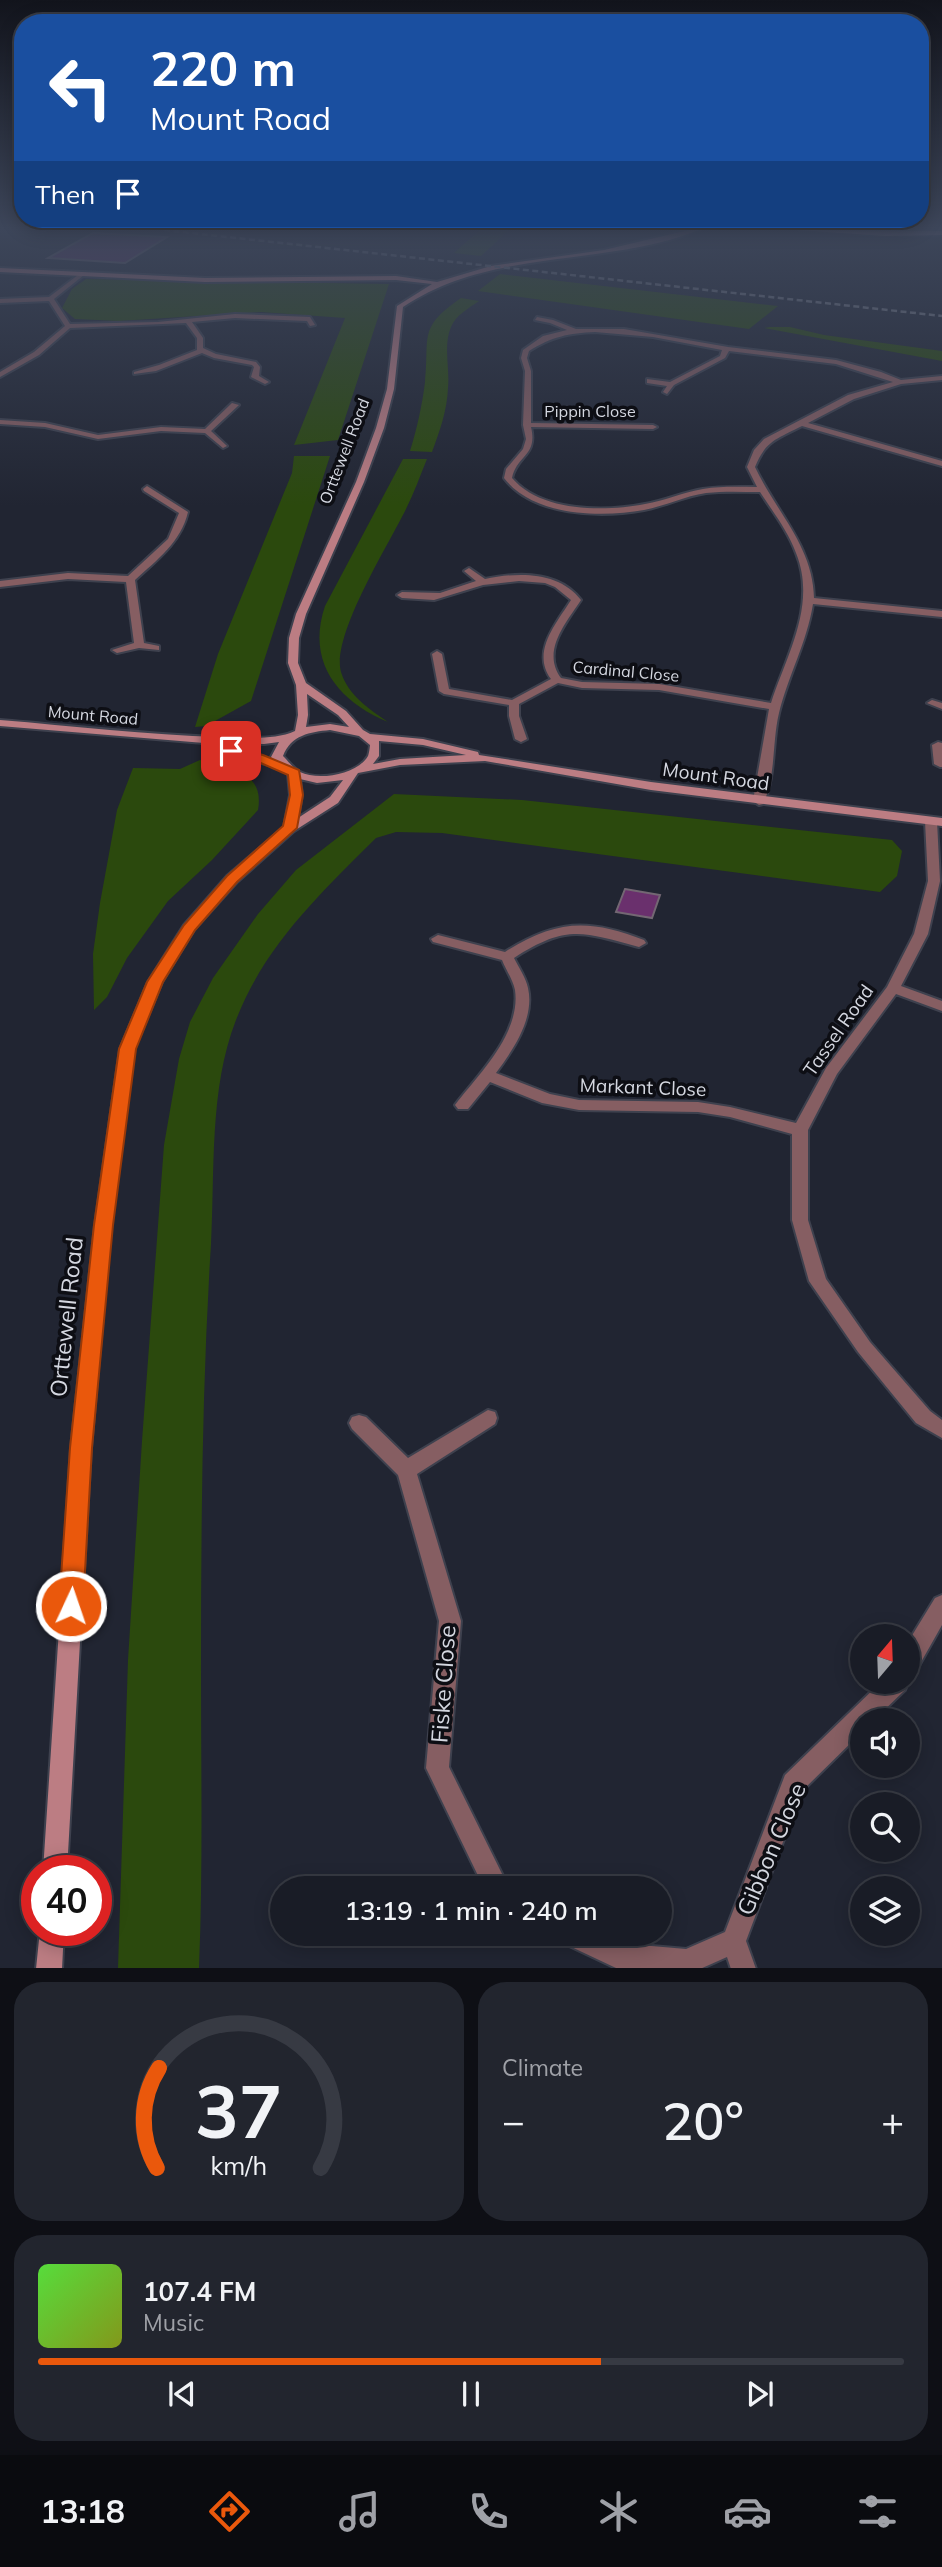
<!DOCTYPE html>
<html lang="en">
<head>
<meta charset="utf-8">
<style>
	:root { --surface:#191c26; --page:#22252e; --text:#f1f3f6; --muted:#9fa1a7; --line:#373a43; --accent:#ea580c }
	body { margin:0; font-family:Mulish,sans-serif; background:var(--page); color:var(--text); height:100vh; display:flex; flex-direction:column; font-size:26px; white-space:nowrap }
	* { box-sizing:border-box; margin:0 }
	p { font-size:23px; color:var(--muted) }
	.icon { flex:none; width:38px; height:38px; fill:none; stroke:currentColor; stroke-width:2; stroke-linecap:round; stroke-linejoin:round }
	.map { position:relative; height:1968px; overflow:hidden }
	.drawer { display:flex; flex-direction:column; gap:14px; padding:14px; background:#0e0f15; flex:1 }
	.drawer>* { flex:none }
	.banner { position:absolute; left:14px; top:14px; width:915px; height:214px; border-radius:28px; box-shadow:0 4px 18px #0003,0 0 0 2px var(--line); background:#1a4fa0; color:#fff; overflow:hidden }
	.needle { width:46px; rotate:19deg }
	.buttons { position:absolute; left:850px; top:1624px; display:grid; gap:14px }
	.buttons a { display:grid; place-items:center; width:70px; height:70px; border-radius:50%; background:var(--surface); box-shadow:0 4px 18px #0003,0 0 0 2px var(--line); font-size:35px }
	.speed { position:absolute; left:21px; top:1855px; display:flex; gap:14px; font-size:35px; font-weight:700; text-align:center }
	.speed>* { display:grid; place-content:center; width:91px; height:91px; border-radius:50%; background:var(--surface); box-shadow:0 4px 18px #0003,0 0 0 2px var(--line); line-height:1 }
	.speed .limit { border:10px solid #d22; background:#fff; color:#111 }
	.pin { position:absolute; display:grid; place-items:center; width:60px; height:60px; color:#fff; margin:-30px; border-radius:14px; box-shadow:0 4px 10px #0006 }
	.me { position:absolute; width:77px; margin:-38px; rotate:3deg; stroke-linejoin:round; filter:drop-shadow(0 0 5px #0008) }
	.turn { display:flex; align-items:center; gap:24px; height:147px; padding:0 21px; font-size:32px }
	.turn .icon { width:91px; height:91px; stroke-width:2.5 }
	.turn b { display:block; font-size:49px; line-height:60px }
	.then { display:flex; align-items:center; height:66px; padding:0 21px; background:#0003; gap:14px; font-size:26px }
	.big { font-size:52px; font-weight:600; line-height:1.1 }
	.drawer .widget { flex:1; display:flex; flex-direction:column; justify-content:center; gap:10px; min-width:0; padding:0 24px; border-radius:28px; background:var(--page) }
	.drawer .dial { align-items:center; gap:0 }
	.dial svg { height:182px; overflow:visible; fill:none; stroke:var(--line); stroke-width:7; stroke-linecap:round; text-anchor:middle }
	.dial text { fill:var(--text); stroke:none }
	.song { display:flex; align-items:center; gap:21px }
	.cover { width:84px; height:84px; border-radius:10px; background:linear-gradient(135deg,hsl(110 70% 55%),hsl(70 70% 35%)) }
	.played { height:7px; border-radius:4px; background:linear-gradient(90deg,var(--accent) 65%,var(--line) 65%) }
	.keys { display:flex; justify-content:space-around; direction:ltr }
	.heat { display:flex; justify-content:space-between; align-items:center; font-size:38px; direction:ltr }
	.drawer .tiles { flex:1; display:grid; gap:14px; grid-template-columns:1fr 1fr }
	.widget:last-child { grid-column:span 2 }
	.trip { position:absolute; left:270px; top:1876px; width:402px; height:70px; border-radius:35px; background:var(--surface); box-shadow:0 4px 18px #0003,0 0 0 2px var(--line); font-weight:600; line-height:70px; text-align:center }
	.menu { display:flex; height:112px; justify-content:space-around; align-items:center; background:#0a0b0f; color:var(--muted) }
	.menu .icon { width:49px; height:49px }
	.menu .selected { color:var(--accent) }
	.menu b { font-size:32px; color:var(--text) }
	.map>svg:first-child { display:block }
	.green { fill:#2b490d }
	.building { fill:#6a306d; stroke:#736773; stroke-width:2 }
	.lines { fill:none; stroke-linecap:round; stroke-linejoin:round }
	.street-casing { stroke:#3e414e; stroke-width:4 }
	.secondary-casing { stroke:#3e414e; stroke-width:4 }
	.highway-casing { stroke:#3e414e; stroke-width:3 }
	.street { fill:#865e62; fill-rule:evenodd }
	.secondary { fill:#bc7d83; fill-rule:evenodd }
	.highway { fill:#f4b8bd; fill-rule:evenodd }
	.rail { stroke:#797c87; stroke-width:2.5; stroke-dasharray:6 3.5; stroke-linecap:butt }
	.route { fill:#ea580c; stroke:#983908; stroke-width:2 }
	.labels { text-anchor:middle; dominant-baseline:central; stroke-width:7; stroke-linejoin:round; paint-order:stroke }
	.far-street-label { font-size:16px; fill:#d4d7e0; stroke:#0d0e14 }
	.street-label { font-size:19px; fill:#d4d7e0; stroke:#0d0e14 }
	.near-street-label { font-size:23px; fill:#d4d7e0; stroke:#0d0e14 }
</style>
</head>
<body>
<div class="map">
<svg width="942" height="1969" viewBox="0 0 942 1969">
	<rect width="100%" height="100%" fill="#212532"/>
	<path class="green" d="M480 230H509L481 256 454 253Z
		M500 274 778 306 749 329 478 291Z
		M86 279 389 284 338 440 294 445 345 318 261 312 119 321 75 319 62 308 72 289Z
		M461 298 479 301C469 308 456 315 451 327 443 346 450 368 448 388 447 411 440 430 432 452L410 451C417 428 422 406 425 382 430 337 417 328 461 298Z
		M770 327H790L824 335 942 351V361L764 328Z
		M294 456H330L251 701 206 726 195 727 218 654 292 473Z
		M403 459H427C420 476 414 493 406 509 389 544 331 636 341 672 348 695 369 709 388 722 338 701 306 662 325 606Z
		M200 760C229 767 265 771 258 810L212 860 168 901 127 958 107 997 94 1010 93 954 100 903 117 810 133 768 180 769Z
		M394 794 522 800 892 840 902 851 897 876 880 892 442 833 396 832 376 838C320 894 265 945 236 1020 209 1089 215 1171 211 1244 202 1386 201 1529 201 1671 201 1771 203 1869 199 1968H118L128 1660 142 1441 164 1145 179 1059 190 1022 213 978 258 914 296 870Z"/>
	<path class="building" d="M93 233 167 237 125 263 48 258Z
		M625 889 660 895 652 918 616 912Z"/>
	<g class="lines">
		<g class="street-casing">
			<path id="street" d="M82 272 84 275 54 299 70 324 158 322 235 314 310 317 315 325 310 326 307 321 235 318 192 322 203 338V348L216 354 256 362 260 367 259 376 269 382 265 384 251 377 254 367 252 365 214 358 202 353 156 371 134 374V372L159 365 197 350V338L186 323 70 328 39 355 0 377V372L34 352 65 326 49 301 0 303V299L49 297Z
				M537 317 553 320 576 329H624L728 347 836 360 881 372 901 380 942 376V380L901 384 854 399 808 423 942 461V466L802 426C777 439 766 440 755 467 776 512 813 546 814 598L942 611V617L813 604C807 642 788 676 779 713 772 742 776 777 763 804L759 805 753 801 769 709 659 690 582 688 558 683 519 704V716L527 739 521 742 515 739 509 716V705L444 694 439 691 432 654 437 651 442 654 449 689 512 700 551 679C531 652 556 624 571 600L555 587 545 583 519 581 483 585 434 600 402 598 397 595 402 592 440 593 476 581 464 571 469 568 485 579C518 572 559 571 581 600 566 623 541 651 561 678L582 682 659 684 771 703C787 654 817 605 796 553 788 531 773 512 760 492 742 492 724 491 706 493 685 496 665 506 644 510 600 518 533 516 504 478L506 469 523 449 526 439 523 425 525 371 521 358 523 350 543 336 567 330 550 323 535 320ZM595 332 653 337 722 350 720 356 670 382 647 379V383L667 386 663 392 667 394 674 385 725 358 729 351 836 364 893 382 848 395 764 439 754 450 747 467 757 487C739 487 721 486 703 489 683 492 665 501 645 504 604 512 541 512 512 478 517 455 538 456 531 427L653 429 657 427 653 425 531 423V371L527 358 529 351C551 337 569 333 595 332Z
				M232 403 239 405 211 431 227 446 223 448 205 433 161 431 98 439 45 427 0 424V420L45 423 98 435 161 427 205 429Z
				M147 486 188 512C181 542 157 560 135 580L144 643 159 646V650L139 648 117 653 112 650 134 643 126 582 68 579 0 587V581L68 573 128 576 168 539 179 513 144 491 143 489Z
				M932 700 942 703V709L927 703Z
				M938 742 942 743V767H940L934 764 932 745Z
				M931 817 937 821 940 881 928 934 901 986 942 1001V1011L896 994 837 1074 808 1130V1220L826 1279 870 1342 930 1411 942 1420V1438L916 1423 858 1352 809 1281 792 1220V1134L730 1117 698 1112 579 1110 542 1103 490 1082 468 1109H458L455 1105 458 1101C481 1072 521 1032 515 990 513 980 506 970 502 960L433 942 431 939 438 935 505 952C555 920 588 918 644 940L646 943 639 947C582 932 567 924 514 958 519 968 526 978 528 988 535 1018 513 1050 496 1073L550 1094 579 1100 698 1102 730 1107 796 1123 826 1068 887 987 914 934 928 881 925 821Z
				M488 1410 495 1412 497 1418 495 1424 417 1474 461 1621 449 1767 509 1888H484L426 1768 439 1621 398 1475 352 1429 349 1423 352 1417 359 1415 366 1417 408 1458Z
				M942 1595V1625L916 1671 908 1674V1642L935 1598Z
				M881 1682H908L905 1690 874 1720H863V1731L802 1791 746 1941 756 1969H731L727 1957 700 1969H626L616 1968 563 1943 560 1934H599L617 1943 686 1949 725 1932 785 1775Z"/>
		</g>
		<g class="secondary-casing">
			<path id="secondary" d="M689 230H699C603 268 492 247 403 307L394 389 384 428 364 482 306 614 299 638 298 663 306 683 346 711 363 730 370 734 423 739 478 752 479 755 651 782 942 818V826L651 790 485 761 400 765 358 773 338 803 294 831 237 882 194 930 162 982 134 1049 111 1225 91 1448 67 1871H43L71 1448 95 1225 120 1049 148 982 184 925 227 876 284 827 290 795 288 774 283 769 204 747V743L0 726V720C73 726 147 735 220 737 244 737 273 741 295 731L298 715 296 685 288 663 289 638 296 614 356 482 376 428 387 389 397 306 432 284 396 280 205 282 0 272V268L205 278 396 276 437 282 491 266 604 250ZM307 694 338 715 349 727 330 724 306 727 308 715ZM330 730 359 736 370 745C370 746 369 754 368 756 357 775 318 781 300 772 294 769 288 761 283 756 291 735 310 732 330 730ZM379 741 423 745 466 755 400 759 373 764 379 756ZM279 742 271 757 273 760 214 743 264 744ZM300 779 317 783 343 780 330 797 298 818 302 795Z
				M40 1930H64L62 1969H36Z"/>
		</g>
		<g class="highway-casing">
			<path id="highway" d="M799 230 942 231V235L885 236Z"/>
		</g>
		<use href="#street" class="street"/>
		<use href="#secondary" class="secondary"/>
		<use href="#highway" class="highway"/>
		<path class="rail" d="M164 230 942 316"/>
	</g>
	<linearGradient id="sky" x2="0" y2="1"><stop stop-color="#12141c"/><stop offset="0.45" stop-color="#3d465a"/><stop offset="1" stop-color="#3d465a" stop-opacity="0"/></linearGradient>
	<rect width="942" height="506" fill="url(#sky)"/>
	<path class="route" d="M231 747 263 755 299 770 303 795 297 828 237 882 195 930 163 982 136 1049 113 1225 92 1448 83 1606 80 1615 71 1618 63 1615 59 1606 70 1448 94 1225 119 1049 147 982 184 925 227 876 283 826 290 795 288 775 254 760 226 753V748Z"/>
	<g class="labels">
		<g class="far-street-label">
			<text x="590" y="411">Pippin Close</text>
			<text transform="translate(344 451) rotate(-69)">Orttewell Road</text>
			<text transform="translate(626 671) rotate(5)">Cardinal Close</text>
			<text transform="translate(93 715) rotate(5)">Mount Road</text>
		</g>
		<g class="street-label">
			<text transform="translate(716 776) rotate(8)">Mount Road</text>
			<text transform="translate(838 1030) rotate(-55)">Tassel Road</text>
			<text transform="translate(643 1087) rotate(2)">Markant Close</text>
		</g>
		<g class="near-street-label">
			<text transform="translate(66 1317) rotate(-84)">Orttewell Road</text>
			<text transform="translate(443 1684) rotate(-86)">Fiske Close</text>
			<text transform="translate(771 1849) rotate(-67)">Gibbon Close</text>
		</g>
	</g>
</svg>
<div class="buttons">
<a><svg class="needle" viewBox="-14 -14 28 28"><path d="M0-13l5 13h-10z" fill="#e53935"/><path d="M0 13l5-13h-10z" fill="#9fa1a7"/></svg></a>
<a><svg class="icon" aria-label="sound" viewBox="0 0 24 24"><path d="M4 9h4l5-4v14l-5-4H4zM17 9q2 3 0 6"/></svg></a>
<a><svg class="icon" aria-label="search" viewBox="0 0 24 24"><circle cx="10" cy="10" r="6"/><path d="M15 15l6 6"/></svg></a>
<a><svg class="icon" aria-label="layers" viewBox="0 0 24 24"><path d="M12 4l9 5-9 5-9-5zM3 14l9 5 9-5"/></svg></a>
</div>
<div class="speed"><div class="limit">40</div></div>
<div class="pin" style="left:231px;top:751px;background:#d93025"><svg class="icon" aria-label="arrive" viewBox="0 0 24 24"><path d="M6 21V4h12l-3 4 3 4H6"/></svg></div>
<svg class="me" style="left:71px;top:1606px" viewBox="-20 -20 40 40"><circle r="17" fill="#ea580c" stroke="#fff" stroke-width="3"/><path d="M0-11L8 9 0 5-8 9z" fill="#fff"/></svg>
<div class="trip">13:19 · 1 min · 240 m</div>
<div class="banner">
<div class="turn"><svg class="icon" aria-label="left" viewBox="0 0 24 24"><path d="M17 20v-9H6M10 6l-5 5 5 5"/></svg><div><b>220 m</b>Mount Road</div></div>
<div class="then">Then<svg class="icon" aria-label="arrive" viewBox="0 0 24 24"><path d="M6 21V4h12l-3 4 3 4H6"/></svg></div>
</div>
</div>
<section class="drawer">
<div class="tiles">
<div class="widget dial"><svg viewBox="0 0 100 80">
<path d="M14 69A42 42 0 1 1 86 69"/>
<path d="M14 69A42 42 0 0 1 15 25" stroke="#ea580c"/>
<text x="50" y="56" font-size="32" font-weight="700">37</text>
<text x="50" y="72" font-size="11">km/h</text>
</svg></div>
<div class="widget"><p>Climate</p>
<div class="heat"><a>−</a><b class="big">20°</b><a>+</a></div>
</div>
<div class="widget">
<div class="song"><i class="cover"></i><div><b>107.4 FM</b><p>Music</p></div></div>
<div class="played"></div>
<div class="keys"><svg class="icon" aria-label="previous" viewBox="0 0 24 24"><path d="M18 5L8 12l10 7zM5 5v14"/></svg><svg class="icon" aria-label="pause" viewBox="0 0 24 24"><path d="M8 5v14M16 5v14"/></svg><svg class="icon" aria-label="next" viewBox="0 0 24 24"><path d="M6 5l10 7-10 7zM19 5v14"/></svg></div>
</div>
</div>
</section>
<nav class="menu">
<b>13:18</b>
<svg class="icon selected" aria-label="directions" viewBox="0 0 24 24"><path d="M12 3l9 9-9 9-9-9zM9 14v-3h6M13 9l2 2-2 2"/></svg>
<svg class="icon" aria-label="music" viewBox="0 0 24 24"><path d="M9 18V5l10-2v13"/><circle cx="6" cy="18" r="3"/><circle cx="16" cy="16" r="3"/></svg>
<svg class="icon" aria-label="phone" viewBox="0 0 24 24"><path d="M5 4h4l2 5-3 2q2 4 5 5l2-3 5 2v4C11 20 4 13 5 4z"/></svg>
<svg class="icon" aria-label="climate" viewBox="0 0 24 24"><path d="M12 3v18M4 7l16 10M4 17L20 7"/></svg>
<svg class="icon" aria-label="car" viewBox="0 0 24 24"><path d="M5 17H2v-5l4-1 3-4h7l3 4 3 1v5h-3M9 17h6M6 11h13"/><circle cx="7" cy="17" r="2"/><circle cx="17" cy="17" r="2"/></svg>
<svg class="icon" aria-label="filters" viewBox="0 0 24 24"><path d="M4 7h16M4 17h16"/><circle cx="9" cy="7" r="2"/><circle cx="15" cy="17" r="2"/></svg>
</nav>
</body>
</html>
